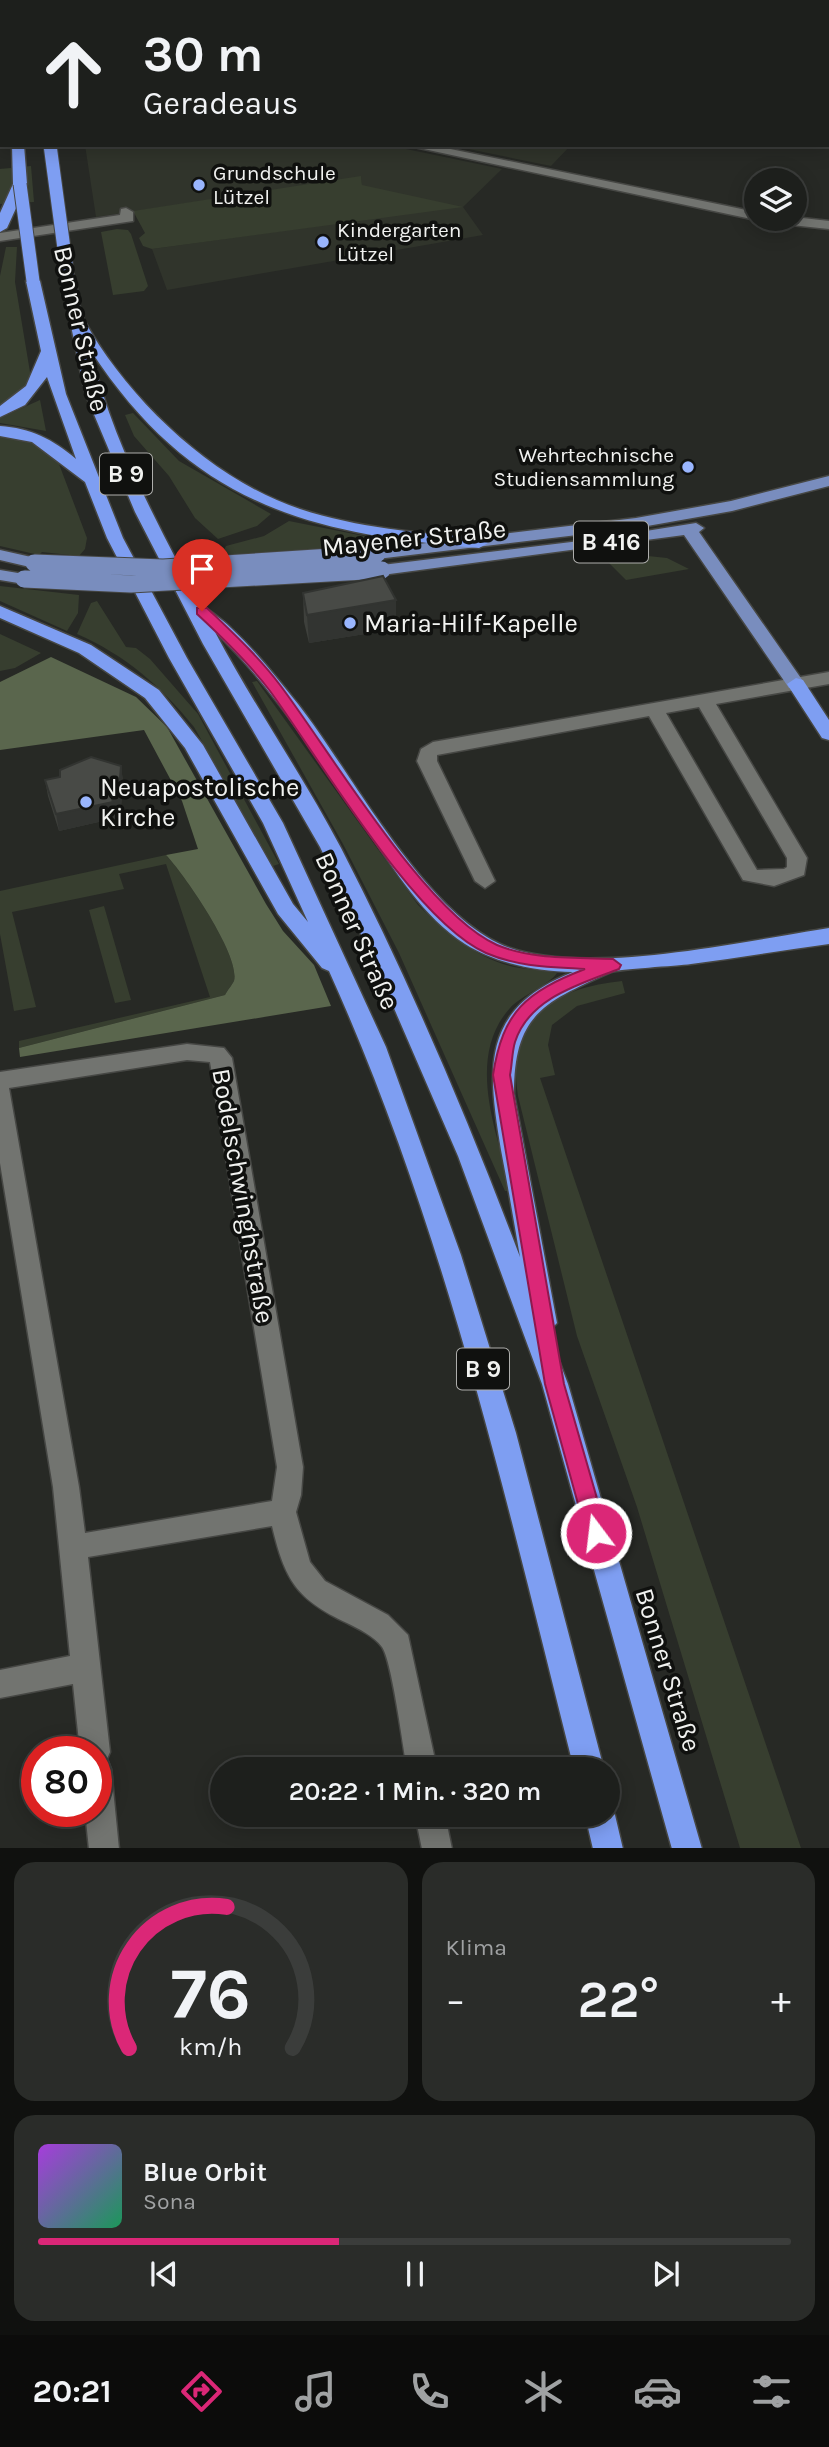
<!DOCTYPE html>
<html lang="de">
<head>
<meta charset="utf-8">
<style>
	:root { --surface:#1d1f1c; --page:#2a2c29; --text:#f1f3f6; --muted:#a0a2a3; --line:#3b3d3b; --accent:#db2777 }
	body { margin:0; font-family:Karla,sans-serif; background:var(--page); color:var(--text); height:100vh; display:flex; flex-direction:column; font-size:26px; white-space:nowrap }
	* { box-sizing:border-box; margin:0 }
	p { font-size:23px; color:var(--muted) }
	.icon { flex:none; width:38px; height:38px; fill:none; stroke:currentColor; stroke-width:2; stroke-linecap:round; stroke-linejoin:round }
	.map { position:relative; height:1848px; overflow:hidden }
	.side { display:flex; flex-direction:column; gap:14px; padding:14px; background:#10110f; flex:1 }
	.side>* { flex:none }
	.banner { position:absolute; left:0px; top:0px; width:830px; height:147px; box-shadow:0 4px 18px #0003,0 0 0 2px var(--line); background:#1d1f1c; color:var(--text); overflow:hidden }
	.tools { position:absolute; left:744px; top:168px; display:grid; gap:14px }
	.tools a { display:grid; place-items:center; width:63px; height:63px; border-radius:50%; background:var(--surface); box-shadow:0 4px 18px #0003,0 0 0 2px var(--line); font-size:35px }
	.speed { position:absolute; left:21px; top:1736px; display:flex; gap:14px; font-size:35px; font-weight:700; text-align:center }
	.speed>* { display:grid; place-content:center; width:91px; height:91px; border-radius:50%; background:var(--surface); box-shadow:0 4px 18px #0003,0 0 0 2px var(--line); line-height:1 }
	.speed .limit { border:10px solid #d22; background:#fff; color:#111 }
	.pin { position:absolute; display:grid; place-items:center; width:60px; height:60px; color:#fff; margin:-72px -30px; border-radius:50% 50% 50% 0; rotate:-45deg; box-shadow:0 0 7px #0007 }
	.pin .icon { rotate:45deg }
	.me { position:absolute; width:77px; margin:-38px; rotate:345deg; stroke-linejoin:round; filter:drop-shadow(0 0 5px #0008) }
	.turn { display:flex; align-items:center; gap:24px; height:147px; padding:0 28px; font-size:32px }
	.turn .icon { width:91px; height:91px; stroke-width:2.5 }
	.turn b { display:block; font-size:49px; line-height:60px }
	.big { font-size:52px; font-weight:600; line-height:1.1 }
	.side .tile { flex:1; display:flex; flex-direction:column; justify-content:center; gap:10px; min-width:0; padding:0 24px; border-radius:21px; background:var(--page) }
	.side .dial { align-items:center; gap:0 }
	.dial svg { height:182px; overflow:visible; fill:none; stroke:var(--line); stroke-width:7; stroke-linecap:round; text-anchor:middle }
	.dial text { fill:var(--text); stroke:none }
	.song { display:flex; align-items:center; gap:21px }
	.cover { width:84px; height:84px; border-radius:10px; background:linear-gradient(135deg,hsl(280 70% 55%),hsl(150 70% 35%)) }
	.played { height:7px; border-radius:4px; background:linear-gradient(90deg,var(--accent) 40%,var(--line) 40%) }
	.keys { display:flex; justify-content:space-around; direction:ltr }
	.heat { display:flex; justify-content:space-between; align-items:center; font-size:38px; direction:ltr }
	.side .tiles { flex:1; display:grid; gap:14px; grid-template-columns:1fr 1fr }
	.tile:last-child { grid-column:span 2 }
	.trip { position:absolute; left:210px; top:1757px; width:410px; height:70px; border-radius:35px; background:var(--surface); box-shadow:0 4px 18px #0003,0 0 0 2px var(--line); font-weight:600; line-height:70px; text-align:center }
	.menu { display:flex; height:112px; justify-content:space-around; align-items:center; background:#0c0c0b; color:var(--muted) }
	.menu .icon { width:49px; height:49px }
	.menu .selected { color:var(--accent) }
	.menu b { font-size:32px; color:var(--text) }
	.map>svg:first-child { display:block }
	.built { fill:#30342b }
	.green { fill:#373e2f }
	.forest { fill:#5a664d }
	.water { fill:#080e22 }
	.lines { fill:none; stroke-linecap:round; stroke-linejoin:round }
	.ferry { stroke:#d1defc; stroke-width:2; stroke-dasharray:5 4.5; stroke-linecap:butt }
	.street-casing { stroke:#464744; stroke-width:3 }
	.primary-casing { stroke:#464744; stroke-width:3 }
	.highway-casing { stroke:#464744; stroke-width:3 }
	.street { fill:#727470; fill-rule:evenodd }
	.primary { fill:#798dbe; fill-rule:evenodd }
	.highway { fill:#7e9ef2; fill-rule:evenodd }
	.primary-bridge-casing { stroke:#464744; stroke-width:19; stroke-linecap:butt }
	.highway-bridge-casing { stroke:#464744; stroke-width:15; stroke-linecap:butt }
	.primary-bridge { stroke:#798dbe; stroke-width:17 }
	.highway-bridge { stroke:#7e9ef2; stroke-width:13 }
	.wall { fill:#3e403c }
	.shaded-wall { fill:#323431 }
	.building { fill:#484a46; stroke:#323431; stroke-width:2 }
	.route { fill:#db2777; stroke:#8e194d; stroke-width:2 }
	.poi-dot { fill:#99b5fd; stroke:#10110f; stroke-width:2.5 }
	.labels { text-anchor:middle; dominant-baseline:central; stroke-width:7; stroke-linejoin:round; paint-order:stroke }
	.far-poi-label { font-size:21px; fill:#f1f2f0; stroke:#10110f; text-anchor:start }
	.shield { fill:#10110f; stroke:#aeaeac; stroke-width:2 }
	.shield-label { font-size:24px; font-weight:bold; fill:#f1f2f0 }
	.street-label { font-size:26px; fill:#f1f2f0; stroke:#10110f }
	.poi-label { font-size:26px; fill:#f1f2f0; stroke:#10110f; text-anchor:start }
</style>
</head>
<body>
<div class="map">
<svg width="829" height="1849" viewBox="0 0 829 1849">
	<rect width="100%" height="100%" fill="#272925"/>
	<path class="built" d="M85 145H387L502 169 463 207 483 235 167 290 152 249 346 222 362 185 361 177 96 217Z
		M449 145H571L551 166Z"/>
	<path class="green" d="M31 166 34 202 0 204V169Z
		M361 176 362 185 463 207 152 249 143 246 139 238 145 233 133 211Z
		M117 229 128 230 131 234 148 286 144 291 113 295 101 232Z
		M6 247H17L15 282 31 378 26 388 0 406V276Z
		M40 400 46 431 0 423V418Z
		M133 413 179 461 271 514 257 526 218 539 195 518 169 476 134 436 125 415Z
		M0 434C23 439 44 444 59 464L87 538 85 549 79 556 42 552 39 555 0 546Z
		M289 521 389 541 391 544 221 555 226 546 264 536Z
		M648 556 667 558 689 569 626 580 606 560Z
		M0 586 79 595 78 613 67 631 0 601Z
		M97 601 126 647 136 648 150 659 198 714 279 864 273 866 194 727C161 686 125 655 77 634L91 603Z
		M0 634 41 653 15 668 0 671Z
		M257 681 418 905C443 929 470 953 503 964 521 970 539 969 557 973 549 985 522 995 510 1008 465 1058 497 1134 512 1191H505L399 953 343 844 252 682Z
		M166 855C184 874 241 956 234 981 232 985 227 991 225 995L19 1048V1041L210 997 166 864 119 874 124 889 12 912 36 1007 14 1011 0 934V891Z
		M104 906 131 1000 115 1003 89 910Z
		M622 981 625 993 577 1006 552 1025 548 1045 555 1075 540 1078 801 1848H740L637 1507 577 1336 518 1096C516 1080 514 1063 517 1047 526 1000 583 985 622 981Z"/>
	<path class="forest" d="M51 657 136 697 167 727 266 904 283 931 314 965 331 1006 20 1057 19 1048 225 995C227 991 232 985 234 981 241 956 184 874 166 855L198 849 182 801 144 730 0 750V682Z"/>
	<path class="water" d="M73 0H474L477 2H83Z
		M560 0H829V73L828 2Z"/>
	<g class="lines">
		<path class="ferry" d="M149 0 157 2"/>
		<g class="street-casing">
			<path id="street" d="M0 132H2V140H0Z
				M405 145H431L756 212V219H761L756 220Z
				M126 208 133 212V221L0 241V233L120 215 121 209Z
				M794 217 829 221V229L772 223 765 219Z
				M829 672V684L716 704 807 858 804 875 774 886 743 880 649 716 437 755V761L495 881 485 888 475 881 417 761 421 749 433 742ZM699 707 787 858V867L784 869 757 870 666 713Z
				M187 1044 224 1048 232 1058 303 1467 301 1495 296 1512 310 1562 325 1581 388 1615 408 1635 437 1769H407C403 1747 392 1661 382 1647 374 1636 359 1629 347 1623 296 1599 285 1580 272 1526L88 1557 110 1752 107 1759 111 1769 119 1849H89L85 1811H96V1752H80L73 1684 0 1698V1670L70 1656 53 1487 0 1163V1072ZM187 1060 210 1062 277 1467 272 1501 85 1533 79 1487 9 1088Z
				M415 1815H445L452 1849H422Z"/>
		</g>
		<g class="primary-casing">
			<path id="primary" d="M829 476V486L732 511 636 528 377 559 368 554 377 549 636 518 731 501Z
				M696 523 704 528 699 532 805 684 803 688H789L684 535 382 575 373 570 382 565 596 539Z
				M0 550 40 559 43 563 34 568 0 560Z
				M0 570 30 575 33 579 24 584 0 580Z"/>
		</g>
		<g class="highway-casing">
			<path id="highway" d="M5 0H17V2H5Z
				M35 0H47V2H35Z
				M12 145H24L27 184 7 228 0 232V213L13 184Z
				M68 274 75 278C78 290 78 309 84 320 128 399 212 480 300 509 358 528 419 533 479 538L488 543 479 548C306 534 191 503 91 351 108 425 143 496 178 563 184 574 190 592 198 601 207 610 221 618 231 628 256 651 277 678 298 704 353 774 427 919 510 948 590 976 744 941 829 928V944C783 950 737 958 691 964 677 966 618 969 611 972 545 1002 514 1013 514 1094L557 1323 548 1332 568 1384 702 1849H672L542 1384 458 1156 374 962 320 847 203 644 135 512 85 393 61 278ZM215 632C276 690 320 763 368 831 396 872 423 917 465 944 497 964 536 971 573 972 481 1009 487 1066 501 1150 508 1186 514 1222 520 1257 468 1119 409 980 341 848 302 774 254 706 215 632Z
				M33 277 40 281 66 394 123 538 187 658 283 823 386 1047 461 1255 516 1433 604 1769H574C506 1499 444 1225 329 971L322 968 278 914 185 748 145 698 79 653 0 618V606L91 645 159 690 203 745 293 904 308 922 263 823 169 658 107 538 85 482 32 442 0 436V426C30 428 53 439 76 459L47 377 25 405 0 417V406L26 386 41 351 26 281Z
				M796 678 803 680 829 720V740L822 738 787 684Z
				M607 1803 615 1815 623 1849H593L585 1815H607Z"/>
		</g>
		<use href="#street" class="street"/>
		<use href="#primary" class="primary"/>
		<use href="#highway" class="highway"/>
		<g class="primary-bridge-casing">
			<path id="primary-bridge" d="M34 563 163 568 377 554
				M24 579 131 584 382 570"/>
		</g>
		<g class="highway-bridge-casing">
			<path id="highway-bridge" d="M50 145 68 278
				M20 184 33 281"/>
		</g>
		<use href="#primary-bridge" class="primary-bridge"/>
		<use href="#highway-bridge" class="highway-bridge"/>
	</g>
	<path class="wall" d="M303 593 396 629 309 643 304 622Z
		M121 766 123 782 121 807 114 810 116 818 59 831 48 796 45 780Z"/>
	<path class="shaded-wall" d="M396 600V629L309 643 307 615Z
		M121 766 123 782 121 807 114 810 116 818 59 831 56 814 111 795Z"/>
	<path class="building" d="M383 576 396 600 307 615 303 593Z
		M91 757 121 766 119 791 111 795 113 802 56 814 45 780 60 777V770Z"/>
	<path class="route" d="M197 608H207C233 633 259 657 280 685 330 751 426 914 497 945 533 960 575 957 613 959L621 965 619 969C580 984 529 998 515 1042 512 1052 512 1065 510 1075L564 1384 607 1533 604 1540 596 1543 589 1540 586 1533 545 1384 493 1075C503 1011 526 992 585 969 551 967 518 967 486 953 415 922 319 758 270 691 249 663 223 638 197 614Z"/>
	<g class="poi-dot">
		<circle cx="199" cy="185" r="7"/>
		<circle cx="323" cy="242" r="7"/>
		<circle cx="688" cy="467" r="7"/>
		<circle cx="350" cy="623" r="7"/>
		<circle cx="86" cy="802" r="7"/>
	</g>
	<g class="labels">
		<g class="far-poi-label">
			<text x="213" y="173">Grundschule<tspan x="213" dy="24">Lützel</tspan></text>
			<text x="337" y="230">Kindergarten<tspan x="337" dy="24">Lützel</tspan></text>
			<text x="674" y="455" text-anchor="end">Wehrtechnische<tspan x="674" dy="24">Studiensammlung</tspan></text>
		</g>
		<g class="shield">
			<rect x="100" y="453.5" width="52" height="41" rx="5"/>
			<rect x="574" y="521.5" width="74" height="41" rx="5"/>
			<rect x="457" y="1348.5" width="52" height="41" rx="5"/>
		</g>
		<g class="shield-label">
			<text x="126" y="474">B 9</text>
			<text x="611" y="542">B 416</text>
			<text x="483" y="1369">B 9</text>
		</g>
		<g class="street-label">
			<text transform="translate(81 329) rotate(77)">Bonner Straße</text>
			<text transform="translate(414 538) rotate(-6)">Mayener Straße</text>
			<text transform="translate(357 931) rotate(66)">Bonner Straße</text>
			<text transform="translate(243 1196) rotate(80)">Bodelschwinghstraße</text>
			<text transform="translate(668 1670) rotate(73)">Bonner Straße</text>
		</g>
		<g class="poi-label">
			<text x="364" y="623">Maria-Hilf-Kapelle</text>
			<text x="100" y="787">Neuapostolische<tspan x="100" dy="30">Kirche</tspan></text>
		</g>
	</g>
</svg>
<div class="tools">
<a><svg class="icon" aria-label="layers" viewBox="0 0 24 24"><path d="M12 4l9 5-9 5-9-5zM3 14l9 5 9-5"/></svg></a>
</div>
<div class="speed"><div class="limit">80</div></div>
<div class="pin" style="left:202px;top:611px;background:#d93025"><svg class="icon" aria-label="arrive" viewBox="0 0 24 24"><path d="M6 21V4h12l-3 4 3 4H6"/></svg></div>
<svg class="me" style="left:596px;top:1533px" viewBox="-20 -20 40 40"><circle r="17" fill="#db2777" stroke="#fff" stroke-width="3"/><path d="M0-11L8 9 0 5-8 9z" fill="#fff"/></svg>
<div class="trip">20:22 · 1 Min. · 320 m</div>
<div class="banner">
<div class="turn"><svg class="icon" aria-label="ahead" viewBox="0 0 24 24"><path d="M12 20V5M6 11l6-6 6 6"/></svg><div><b>30 m</b>Geradeaus</div></div>
</div>
</div>
<section class="side">
<div class="tiles">
<div class="tile dial"><svg viewBox="0 0 100 80">
<path d="M14 69A42 42 0 1 1 86 69"/>
<path d="M14 69A42 42 0 0 1 57 7" stroke="#db2777"/>
<text x="50" y="56" font-size="32" font-weight="700">76</text>
<text x="50" y="72" font-size="11">km/h</text>
</svg></div>
<div class="tile"><p>Klima</p>
<div class="heat"><a>−</a><b class="big">22°</b><a>+</a></div>
</div>
<div class="tile">
<div class="song"><i class="cover"></i><div><b>Blue Orbit</b><p>Sona</p></div></div>
<div class="played"></div>
<div class="keys"><svg class="icon" aria-label="previous" viewBox="0 0 24 24"><path d="M18 5L8 12l10 7zM5 5v14"/></svg><svg class="icon" aria-label="pause" viewBox="0 0 24 24"><path d="M8 5v14M16 5v14"/></svg><svg class="icon" aria-label="next" viewBox="0 0 24 24"><path d="M6 5l10 7-10 7zM19 5v14"/></svg></div>
</div>
</div>
</section>
<nav class="menu">
<b>20:21</b>
<svg class="icon selected" aria-label="directions" viewBox="0 0 24 24"><path d="M12 3l9 9-9 9-9-9zM9 14v-3h6M13 9l2 2-2 2"/></svg>
<svg class="icon" aria-label="music" viewBox="0 0 24 24"><path d="M9 18V5l10-2v13"/><circle cx="6" cy="18" r="3"/><circle cx="16" cy="16" r="3"/></svg>
<svg class="icon" aria-label="phone" viewBox="0 0 24 24"><path d="M5 4h4l2 5-3 2q2 4 5 5l2-3 5 2v4C11 20 4 13 5 4z"/></svg>
<svg class="icon" aria-label="climate" viewBox="0 0 24 24"><path d="M12 3v18M4 7l16 10M4 17L20 7"/></svg>
<svg class="icon" aria-label="car" viewBox="0 0 24 24"><path d="M5 17H2v-5l4-1 3-4h7l3 4 3 1v5h-3M9 17h6M6 11h13"/><circle cx="7" cy="17" r="2"/><circle cx="17" cy="17" r="2"/></svg>
<svg class="icon" aria-label="filters" viewBox="0 0 24 24"><path d="M4 7h16M4 17h16"/><circle cx="9" cy="7" r="2"/><circle cx="15" cy="17" r="2"/></svg>
</nav>
</body>
</html>
